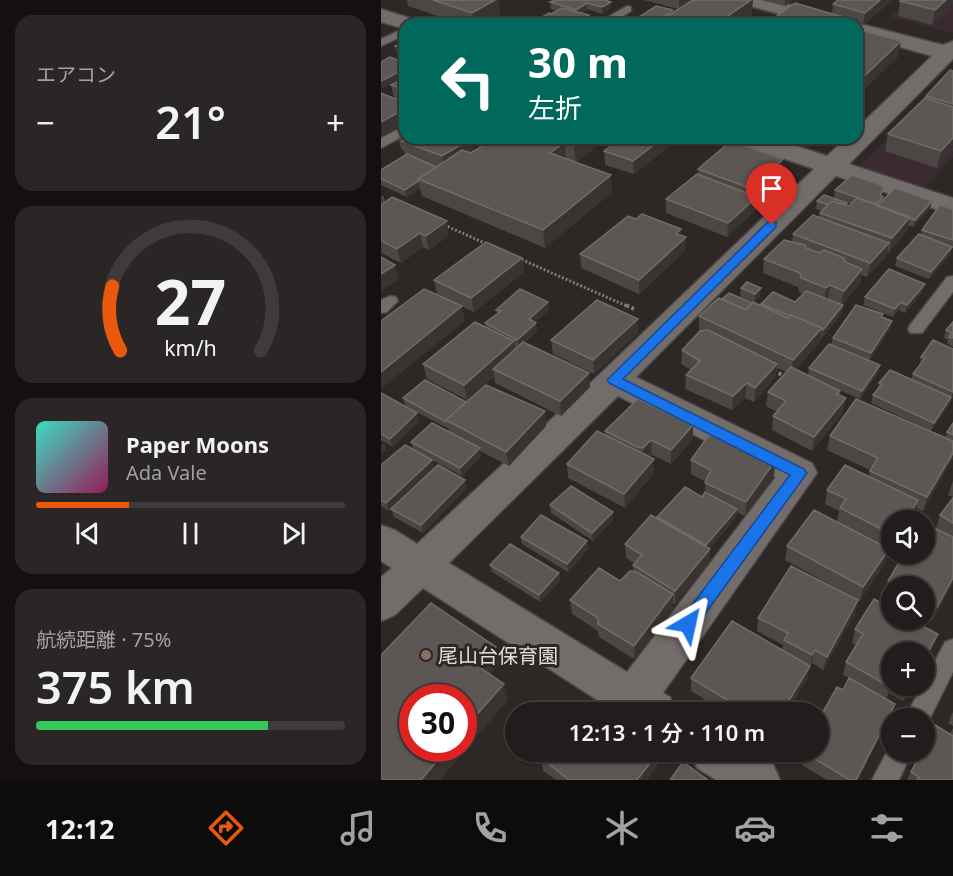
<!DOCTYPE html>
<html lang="ja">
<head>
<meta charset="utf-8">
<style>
	:root { --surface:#221d1c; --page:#2a2625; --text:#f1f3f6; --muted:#a2a2a3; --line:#3f3b3b; --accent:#ea580c }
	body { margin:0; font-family:"Noto Sans","Noto Sans JP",sans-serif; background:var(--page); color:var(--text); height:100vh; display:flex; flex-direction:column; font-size:22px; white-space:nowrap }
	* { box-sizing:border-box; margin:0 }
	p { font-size:20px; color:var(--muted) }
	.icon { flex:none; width:33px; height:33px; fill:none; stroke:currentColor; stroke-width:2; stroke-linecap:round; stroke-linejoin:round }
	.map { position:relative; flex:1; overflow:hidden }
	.sheet { display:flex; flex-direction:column; gap:15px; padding:15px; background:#13100f; width:381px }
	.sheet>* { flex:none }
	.guide { position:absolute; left:18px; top:18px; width:464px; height:126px; border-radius:18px; box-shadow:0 2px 4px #0004,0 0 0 2px var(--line); background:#00695c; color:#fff; overflow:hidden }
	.controls { position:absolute; left:500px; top:510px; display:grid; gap:12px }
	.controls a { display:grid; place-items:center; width:54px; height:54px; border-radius:50%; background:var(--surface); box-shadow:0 2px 4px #0004,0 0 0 2px var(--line); font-size:30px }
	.speed { position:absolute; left:18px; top:684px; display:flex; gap:12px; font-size:30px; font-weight:700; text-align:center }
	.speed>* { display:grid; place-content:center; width:78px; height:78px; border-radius:50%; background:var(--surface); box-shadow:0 2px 4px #0004,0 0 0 2px var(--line); line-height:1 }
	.speed .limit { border:9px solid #d22; background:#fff; color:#111 }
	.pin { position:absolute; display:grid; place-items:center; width:51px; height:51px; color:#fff; margin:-62px -26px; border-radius:50% 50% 50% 0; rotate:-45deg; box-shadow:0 0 6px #0007 }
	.pin .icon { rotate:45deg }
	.me { position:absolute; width:66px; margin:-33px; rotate:36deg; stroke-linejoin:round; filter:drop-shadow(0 0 4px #0008) }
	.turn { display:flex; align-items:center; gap:21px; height:126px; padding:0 30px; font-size:27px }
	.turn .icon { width:78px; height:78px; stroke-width:2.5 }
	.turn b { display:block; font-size:42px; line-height:51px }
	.big { font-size:45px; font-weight:600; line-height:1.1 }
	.sheet .tile { flex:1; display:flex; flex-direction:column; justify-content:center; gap:9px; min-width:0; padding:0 21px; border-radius:18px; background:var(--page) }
	.sheet .dial { align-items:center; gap:0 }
	.dial svg { height:156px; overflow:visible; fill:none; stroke:var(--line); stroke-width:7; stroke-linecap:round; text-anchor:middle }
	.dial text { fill:var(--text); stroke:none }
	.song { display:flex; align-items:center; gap:18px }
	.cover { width:72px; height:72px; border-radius:9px; background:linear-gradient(135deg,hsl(170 70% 55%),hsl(330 70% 35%)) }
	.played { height:6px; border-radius:3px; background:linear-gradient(90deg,var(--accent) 30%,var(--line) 30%) }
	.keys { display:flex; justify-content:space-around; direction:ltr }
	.heat { display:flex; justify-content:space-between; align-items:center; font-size:33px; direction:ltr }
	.charge { height:9px; border-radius:4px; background:linear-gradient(90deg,#34c759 75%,var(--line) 0) }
	.trip { position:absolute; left:124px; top:702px; width:324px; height:60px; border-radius:30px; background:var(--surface); box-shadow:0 2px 4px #0004,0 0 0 2px var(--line); font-weight:600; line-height:60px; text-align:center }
	.tab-bar { display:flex; height:96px; justify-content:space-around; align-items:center; background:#0e0c0b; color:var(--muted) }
	.tab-bar .icon { width:42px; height:42px }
	.tab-bar .current { color:var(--accent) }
	.tab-bar b { font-size:27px; color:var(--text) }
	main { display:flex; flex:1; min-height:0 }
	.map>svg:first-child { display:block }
	.commercial { fill:#3c2a32 }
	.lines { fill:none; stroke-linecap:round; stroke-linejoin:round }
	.lane-casing { stroke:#4a4544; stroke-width:3 }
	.street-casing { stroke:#4a4544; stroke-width:3 }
	.path-far1 { stroke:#817c7a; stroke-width:3; stroke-dasharray:2 2; stroke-linecap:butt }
	.path { stroke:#817c7a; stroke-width:4; stroke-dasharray:3 3; stroke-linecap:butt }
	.lane { fill:#726c6a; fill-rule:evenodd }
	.street { fill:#726c6a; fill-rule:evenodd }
	.wall { fill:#4c4744; fill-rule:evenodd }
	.shaded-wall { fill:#393431 }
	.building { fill:#5c5755; stroke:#716c6a; stroke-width:1.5 }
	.route { fill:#1a73e8; stroke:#114b97; stroke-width:1.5 }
	.education-dot { fill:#8d6e63; stroke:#2d2725; stroke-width:2 }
	.labels { text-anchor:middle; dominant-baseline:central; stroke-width:6; stroke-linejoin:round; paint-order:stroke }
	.near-poi-label { font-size:20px; fill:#e1dddc; stroke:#2d2725; text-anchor:start }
</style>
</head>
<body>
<main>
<section class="sheet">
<div class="tile"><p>エアコン</p>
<div class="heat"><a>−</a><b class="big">21°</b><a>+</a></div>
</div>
<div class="tile dial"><svg viewBox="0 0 100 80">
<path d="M14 69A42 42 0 1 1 86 69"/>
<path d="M14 69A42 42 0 0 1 10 36" stroke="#ea580c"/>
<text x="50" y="56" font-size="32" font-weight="700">27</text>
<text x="50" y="72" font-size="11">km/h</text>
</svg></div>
<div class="tile">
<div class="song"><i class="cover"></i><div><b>Paper Moons</b><p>Ada Vale</p></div></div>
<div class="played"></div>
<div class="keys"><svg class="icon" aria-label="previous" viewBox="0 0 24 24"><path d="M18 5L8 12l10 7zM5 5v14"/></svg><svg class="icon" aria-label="pause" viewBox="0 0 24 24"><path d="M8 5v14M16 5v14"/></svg><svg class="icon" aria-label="next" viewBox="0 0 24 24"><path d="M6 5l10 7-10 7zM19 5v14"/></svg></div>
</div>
<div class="tile"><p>航続距離 · 75%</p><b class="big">375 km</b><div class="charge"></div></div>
</section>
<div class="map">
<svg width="572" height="780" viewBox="0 0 572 780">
	<rect width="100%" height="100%" fill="#2d2725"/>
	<path class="commercial" d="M529 0H572V33L509 17Z
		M534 111 572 122V157L544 188 478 167Z"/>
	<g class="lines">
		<g class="lane-casing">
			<path id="lane" d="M246 6 250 7V11L229 24H215Z
				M24 28V35L0 46V39Z
				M24 126V135L0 148V138Z
				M572 276V292L541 333H529L527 329 529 325 566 277Z
				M9 296 15 297 17 301 6 312 0 313V300Z
				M572 639V672L545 726 543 718H524L564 642Z
				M510 744V752H531L518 780H491Z"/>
		</g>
		<g class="street-casing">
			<path id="street" d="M358 0H391L455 17 458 21 456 24H436L361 4Z
				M0 9 35 20 38 24H24V29L0 22Z
				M476 23 562 45 572 41V59L468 164 572 198V215L455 176 255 377 431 463 436 473 282 693 289 697 295 712H235L42 588 14 615 0 621V577L11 568 0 561V525L14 530 36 544 221 372 433 169 358 143 355 138H391L446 156 465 138H476V128L551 56 476 35V24H471ZM237 396 395 477 246 672 68 563Z
				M309 752H373L392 764 399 780H335L316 768Z"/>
		</g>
		<path class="path-far1" d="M63 225 108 245
			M137 258 248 307"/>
		<path class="path" d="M245 305 253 309
			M392 371 407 377"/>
		<use href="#lane" class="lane"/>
		<use href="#street" class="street"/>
	</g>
	<path class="wall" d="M26 0H117L119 14 101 24H80L27 6Z
		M224 0 230 8 221 14 206 9 201 13 208 15 209 22 206 24H155L154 21 176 11 170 9 169 2Z
		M263 0H311L301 7 371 14 357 24H241L255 23V19L292 13 297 9Z
		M380 0H411V1L404 6Z
		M511 0 482 25 465 20V24H385L451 14 452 4Z
		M572 0 551 25 517 16 519 1Z
		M24 41V56L16 53 14 46Z
		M572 71V150L556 168 504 151 507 134 544 98 545 96Z
		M24 78V102L13 98 10 85Z
		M17 136 24 138H230L223 144 219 143 196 162 231 192 164 248 41 196 39 189 26 197 0 185V170L25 155H24L23 151 20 149ZM92 142 101 146 93 151Z
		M299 138 253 174 224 165 223 151Z
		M402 159 401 173 376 197 375 210 346 237 285 213V199L317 175V169Z
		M454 190 502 197V200L551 201 549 209 532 227 527 226 526 231 508 252H506L505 257 486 277 480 275 479 283 461 305H462L461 313 441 338 440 337 439 342 414 370 427 376 428 368 450 345 452 338 502 314V317L511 321 509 329 488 361 497 373 479 399 442 383 459 391 458 395 462 413 431 451 391 430 392 416 396 412 385 406 387 392 405 372 396 368 394 378 373 402 364 398 351 410 304 389 305 375 310 370 300 364 301 350 319 331 318 330V316L341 299 380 306V304L414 302 422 294 418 292 417 287 382 273 383 259 411 242 412 234 438 218 439 213 441 211 435 209 436 201 466 203 465 206H468L470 204 453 198Z
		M0 195 3 197 4 202 68 235 48 250 42 247 20 263 0 253Z
		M572 209V248H571L569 255 548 279 514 266 516 258 540 235 541 230Z
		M300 235 304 251 258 294 200 268 199 254Z
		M141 258 143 272 93 312 56 295 53 280Z
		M544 284 542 291 524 313 518 310 512 317 482 305 484 297Z
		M360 288 379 296 373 302 359 296Z
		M167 302 168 310 154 322 156 331 143 343 209 387 180 416 114 383 113 376 86 400 46 379 42 364 105 328 104 323 116 314 115 310Z
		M257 319V333L213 374 172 354 170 340Z
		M572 322V347L566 344 567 340 563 338 565 330Z
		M572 349V397L570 400 568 405 550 431 490 403 492 395 496 390 498 383 530 379 532 374 539 365 540 357Z
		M0 393 38 421 12 447 0 440Z
		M22 398 85 402 164 411 165 426 128 466 99 451 100 456 81 476 38 453 51 460 53 468 8 511 0 506V465L32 450 30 442 68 432V429L24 406Z
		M572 423V453L542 511 535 508 533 514 510 520V550L480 534 508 549 504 563 479 601 404 560 406 546 456 522 458 511 444 504 446 490 488 476 489 470 446 450 449 436 564 438 566 432Z
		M312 425V439L290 464 271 455 268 457 273 473 244 508 187 478 186 464 224 435V431Z
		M369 450 394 461 393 475 364 516 356 512 355 517 329 548 328 562 294 604 292 603V608L253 659 218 637 217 631 191 614 189 600 239 581 252 571V565L253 563 245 558 244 544 276 518V517L321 497 324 493 325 482 310 474V460Z
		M572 481V497L567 495Z
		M86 488 42 533 13 517 10 509Z
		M572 498V582L551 621 543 616V586H510V599L503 595 507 581 528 564 555 529 559 515Z
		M169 505 232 520 212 541 170 513Z
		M140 537 206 541 207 549 187 572 141 544Z
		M109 565 178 573 179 581 159 602 111 572Z
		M477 600 474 614 442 670 431 663 429 667 426 679 406 712H344L310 691V678L401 650 402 645 376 631 377 618Z
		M474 629 552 647 543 663V652H510V686H531L522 701 508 693 505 699 509 716 477 780H446L421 765 424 753 462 690 471 680 462 675 465 662 475 645 471 643Z
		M572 712V726L567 723Z
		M572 728V780H526L530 772 569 734Z
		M278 752V763L266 780H175L162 771 160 758Z"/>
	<path class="shaded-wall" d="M99 0H117L119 14 101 24H92L91 13Z
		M298 0H311L298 10Z
		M370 0H372L371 14 357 24H335Z
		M404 0H411V1L404 6Z
		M499 0H511L482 25 484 13Z
		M565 0H572V6L551 25 554 10Z
		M230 2V8L221 14V7Z
		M206 3V9L196 17 195 10Z
		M292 10V17L281 24H272Z
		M208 15 209 22 206 24H194Z
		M520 41 517 57 476 97V83Z
		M24 69V76L0 89V81Z
		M24 109V123L1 137 0 122Z
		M91 138 93 151 63 170 61 156Z
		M102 138H115L102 146 101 139Z
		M203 138H219V143L195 163 193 146Z
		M222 138H230L223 144Z
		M282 138H299L253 174 252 161Z
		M572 138V150L556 168 560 151Z
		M184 142 185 159 169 153Z
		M402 159 401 173 376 197 375 210 346 237 347 223 370 202 371 189Z
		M230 175 231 192 164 248 162 230Z
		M37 181 39 189 26 197 24 190Z
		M551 201 549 209 532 227 534 220Z
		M529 217 526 231 508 252 511 238Z
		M66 221 68 235 48 250 45 236Z
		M300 229V242L305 237 304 251 258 294V280Z
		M39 233 42 247 20 263 16 249Z
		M508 243 505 257 486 277 489 263Z
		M571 247 569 255 548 279 550 272Z
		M141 258 143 272 93 312 90 298Z
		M14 265 18 279 0 291V274Z
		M481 269 479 283 460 305 463 291Z
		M544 284 542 291 524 313 526 305Z
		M449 285 447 299 443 302 445 288Z
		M380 288 379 296 373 302 374 294Z
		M167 302 168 310 149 327 148 319Z
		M520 302 518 310 512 317 514 309Z
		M462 305 461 313 441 338 442 330Z
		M81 306 84 321 0 389V372Z
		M257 319V333L213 374 212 360Z
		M511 321 509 329 488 361 490 353Z
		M155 323 156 331 137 348 136 340Z
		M441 328 439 342 410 374 412 360Z
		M133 341 136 356 112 369 113 376 86 400 83 385Z
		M396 364 394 378 373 402 374 388Z
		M499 365 497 373 479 399 481 391Z
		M208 373 209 387 180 416 179 401Z
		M366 383 364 398 351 410 352 396Z
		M572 392V397L570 400 568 405 550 431 553 423 570 398Z
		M465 398 462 413 431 451 433 437Z
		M164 411 165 426 128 466 125 452Z
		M36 413 38 421 12 447 9 439Z
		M312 425V439L290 464V450Z
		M270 440 271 455 262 462V448Z
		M3 442 6 450 0 455V445Z
		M99 448 100 456 81 476 79 468Z
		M572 453V459L542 511 546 497Z
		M273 459V473L244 508 243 494Z
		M51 460 53 468 8 511 5 503Z
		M394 461 393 475 364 516 365 502Z
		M84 480 86 488 42 533 40 525Z
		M537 500 533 514 529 520H525Z
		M356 509 355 517 325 553V545Z
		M232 512V520L212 541 211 533Z
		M206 541 207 549 187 572 186 564Z
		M329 549 328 562 294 604V591Z
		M508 549 504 563 479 601 482 587Z
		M178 573 179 581 159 602 158 595Z
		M572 578V582L551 621 556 607Z
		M292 594V608L253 659V646Z
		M477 600 474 614 442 670 446 657Z
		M557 634 552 647 543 663V659Z
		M115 647 119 664 101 683 97 666Z
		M434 650 426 679 406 712H401L429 667 431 655Z
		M123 684 127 700 59 780H40L67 748H82V730Z
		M511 686 508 693 505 699 509 687Z
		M528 686H531L522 701 527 688Z
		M514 704 509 716 477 780H475Z
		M278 752V763L266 780H256Z"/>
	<path class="building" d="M52 0H114L91 13Z
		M174 0H224L230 2 221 7 206 3 195 10 169 2Z
		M312 0H370L335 24H274Z
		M457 0H499L484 13 452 4Z
		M520 0H565L554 10 519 1Z
		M414 3 465 18 460 24H385Z
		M275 6 292 10 272 24 255 19Z
		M181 8 208 15 194 24H164L154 21 168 13 170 14Z
		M246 20 258 24H241Z
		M229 22 238 24H225Z
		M476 29 520 41 476 83Z
		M24 41V50L14 46Z
		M9 57 24 63V69L0 81V62Z
		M569 70 572 71V104L545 96Z
		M24 78V90L10 85Z
		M0 93 24 103V109L0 122Z
		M544 98 572 107V138L560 151 507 134Z
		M24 132V138H91L61 156 21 141 24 139 17 136Z
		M113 138H203L193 146 184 142 169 153 230 175 162 230 37 179 81 150 90 153Z
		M241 138H282L252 161 223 151Z
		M350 141 402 159 371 189 317 169Z
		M26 154 55 167 37 179V181L24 190 0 179V170Z
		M316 174 376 197 347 223 285 199Z
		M471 175 500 185 504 189 499 194 502 197 495 204 454 190Z
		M514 188 551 201 534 220 496 206Z
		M443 195 466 203 464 205 451 201 447 205 436 201Z
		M11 197 66 221 45 236 39 233 16 249 0 241V205Z
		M476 198 529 217 511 238 439 213 451 201 468 206Z
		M559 205 572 209V240L541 230Z
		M261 214 300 229 295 234 305 237 258 280 199 254 247 216 255 219Z
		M432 215 508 243 489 263 412 234Z
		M538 234 571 247 550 272 516 258Z
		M403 240 424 245 425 248 438 253 443 250 463 258 464 262 481 269 463 291 449 285 445 288 420 278 419 273 383 259Z
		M105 242 141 258 90 298 53 280Z
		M0 257 14 265 0 274Z
		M508 269 544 284 526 305 520 302 514 309 484 297Z
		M366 282 380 288 374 294 360 288Z
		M43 289 81 306 0 372V321Z
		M139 289 167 302 148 319 155 323 136 340 104 323 120 311 115 310Z
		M425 291 462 305 442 330 441 329V328L410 315 409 316 380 304 392 292 414 302Z
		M348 293 372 303 365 310 341 299Z
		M338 298 365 310 372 302 407 318 410 315 441 328 412 360 318 316Z
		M216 300 257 319 212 360 170 340Z
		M475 305 502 314 500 317 511 321 490 353 452 338Z
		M94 322 133 341 83 385 42 364Z
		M572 322V338L568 337 571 333 565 330Z
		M327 330 396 364 374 388 366 383 352 396 305 375 319 361 301 350 319 331Z
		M552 340 572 349V392L532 374 544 358 540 357Z
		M142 342 208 373 179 401 112 369Z
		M448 344 499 365 481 391 428 368Z
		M410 367 459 391 456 394 465 398 433 437 392 416 405 401 387 392Z
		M509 370 570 397 553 423 492 395 501 384 498 383Z
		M44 380 85 402 65 420V422L22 398Z
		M105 385 164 411 125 452 65 420Z
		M0 393 36 413 9 439 0 434Z
		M257 399 312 425 290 450 270 440 262 448 256 447 224 431Z
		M475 399 572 441V453L546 497 489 471 497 458 449 436Z
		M51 423 99 448 79 468 30 442Z
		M572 423V435L566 432Z
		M216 431 273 459 243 494 186 464Z
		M341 431 369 443V450L394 461 365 502 324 483 330 470 310 460 328 435 334 437Z
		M24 445 51 460 5 503 0 500V465Z
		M57 465 84 480 40 525 10 509Z
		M464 465 537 500 525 520H510V534L459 508 465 499 446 490Z
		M190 486 232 512 211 533 169 505Z
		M304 487 321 497 324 492 356 509 325 545 276 517Z
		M572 498V523L559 515Z
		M433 510 508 549 482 587 406 546Z
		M160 515 206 541 186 564 140 537Z
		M270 515 329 549 294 591 252 565 261 555 244 544Z
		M551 527 572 537V578L556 607 543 600V586H517L507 581 520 559 528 564 535 554H543V540Z
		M129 544 178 573 158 595 109 565Z
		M410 566 477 600 446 657 434 650 431 655 403 640 407 633 377 618Z
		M218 568 239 581 249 571 256 572 292 594 253 646 217 624V618L189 600Z
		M493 599 510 609V620H530L557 634 543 659V652H510V685L509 687 465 662 482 634 474 629Z
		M50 603 115 647 97 666 123 684 82 730V698H32V748H67L40 780H0V655Z
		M351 621 429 666 401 712H366L310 678Z
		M468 678 514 704 475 780H469L424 753 425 752H438V719L456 687 462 690Z
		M206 701 223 712H197Z
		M554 725 572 736V780H536L538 777 530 772 540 752H543V746Z
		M165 752H278L256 780H188L160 758Z
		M302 762 327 780H289Z"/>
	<path class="route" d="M391 221 395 222V227L242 379 423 469 426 473 313 629 307 631 301 629 299 624 301 618 409 475 228 383 226 380 387 222Z"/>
	<circle class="education-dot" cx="45" cy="655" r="6"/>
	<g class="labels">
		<g class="near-poi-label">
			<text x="57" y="655">尾山台保育園</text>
		</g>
	</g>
</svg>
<div class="controls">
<a><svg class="icon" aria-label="sound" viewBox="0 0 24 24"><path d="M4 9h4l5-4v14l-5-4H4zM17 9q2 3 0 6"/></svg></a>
<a><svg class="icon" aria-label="search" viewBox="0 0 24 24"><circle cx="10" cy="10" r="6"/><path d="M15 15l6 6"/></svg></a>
<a>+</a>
<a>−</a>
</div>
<div class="speed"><div class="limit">30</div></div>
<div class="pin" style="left:391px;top:225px;background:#d93025"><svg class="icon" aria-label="arrive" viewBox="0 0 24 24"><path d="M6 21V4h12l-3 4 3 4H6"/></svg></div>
<svg class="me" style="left:307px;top:624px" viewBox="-20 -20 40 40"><path d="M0-17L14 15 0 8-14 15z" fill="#1a73e8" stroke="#fff" stroke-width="4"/></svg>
<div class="trip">12:13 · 1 分 · 110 m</div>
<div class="guide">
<div class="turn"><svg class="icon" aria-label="left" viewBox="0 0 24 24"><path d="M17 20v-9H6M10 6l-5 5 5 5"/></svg><div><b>30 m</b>左折</div></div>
</div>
</div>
</main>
<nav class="tab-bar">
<b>12:12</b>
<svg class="icon current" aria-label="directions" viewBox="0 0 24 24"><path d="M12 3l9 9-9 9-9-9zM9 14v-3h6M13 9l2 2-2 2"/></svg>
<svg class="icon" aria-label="music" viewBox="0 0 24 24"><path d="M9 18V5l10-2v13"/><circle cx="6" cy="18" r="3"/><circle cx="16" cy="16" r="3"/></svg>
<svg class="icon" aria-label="phone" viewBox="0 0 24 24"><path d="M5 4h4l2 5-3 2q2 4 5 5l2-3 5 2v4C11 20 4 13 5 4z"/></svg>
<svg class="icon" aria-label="climate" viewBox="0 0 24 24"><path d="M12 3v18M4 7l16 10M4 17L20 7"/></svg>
<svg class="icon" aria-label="car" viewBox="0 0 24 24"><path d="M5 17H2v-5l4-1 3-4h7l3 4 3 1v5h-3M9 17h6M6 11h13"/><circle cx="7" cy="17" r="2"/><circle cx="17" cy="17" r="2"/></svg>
<svg class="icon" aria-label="filters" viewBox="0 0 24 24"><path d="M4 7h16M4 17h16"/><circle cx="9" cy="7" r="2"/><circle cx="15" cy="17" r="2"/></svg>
</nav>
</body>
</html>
